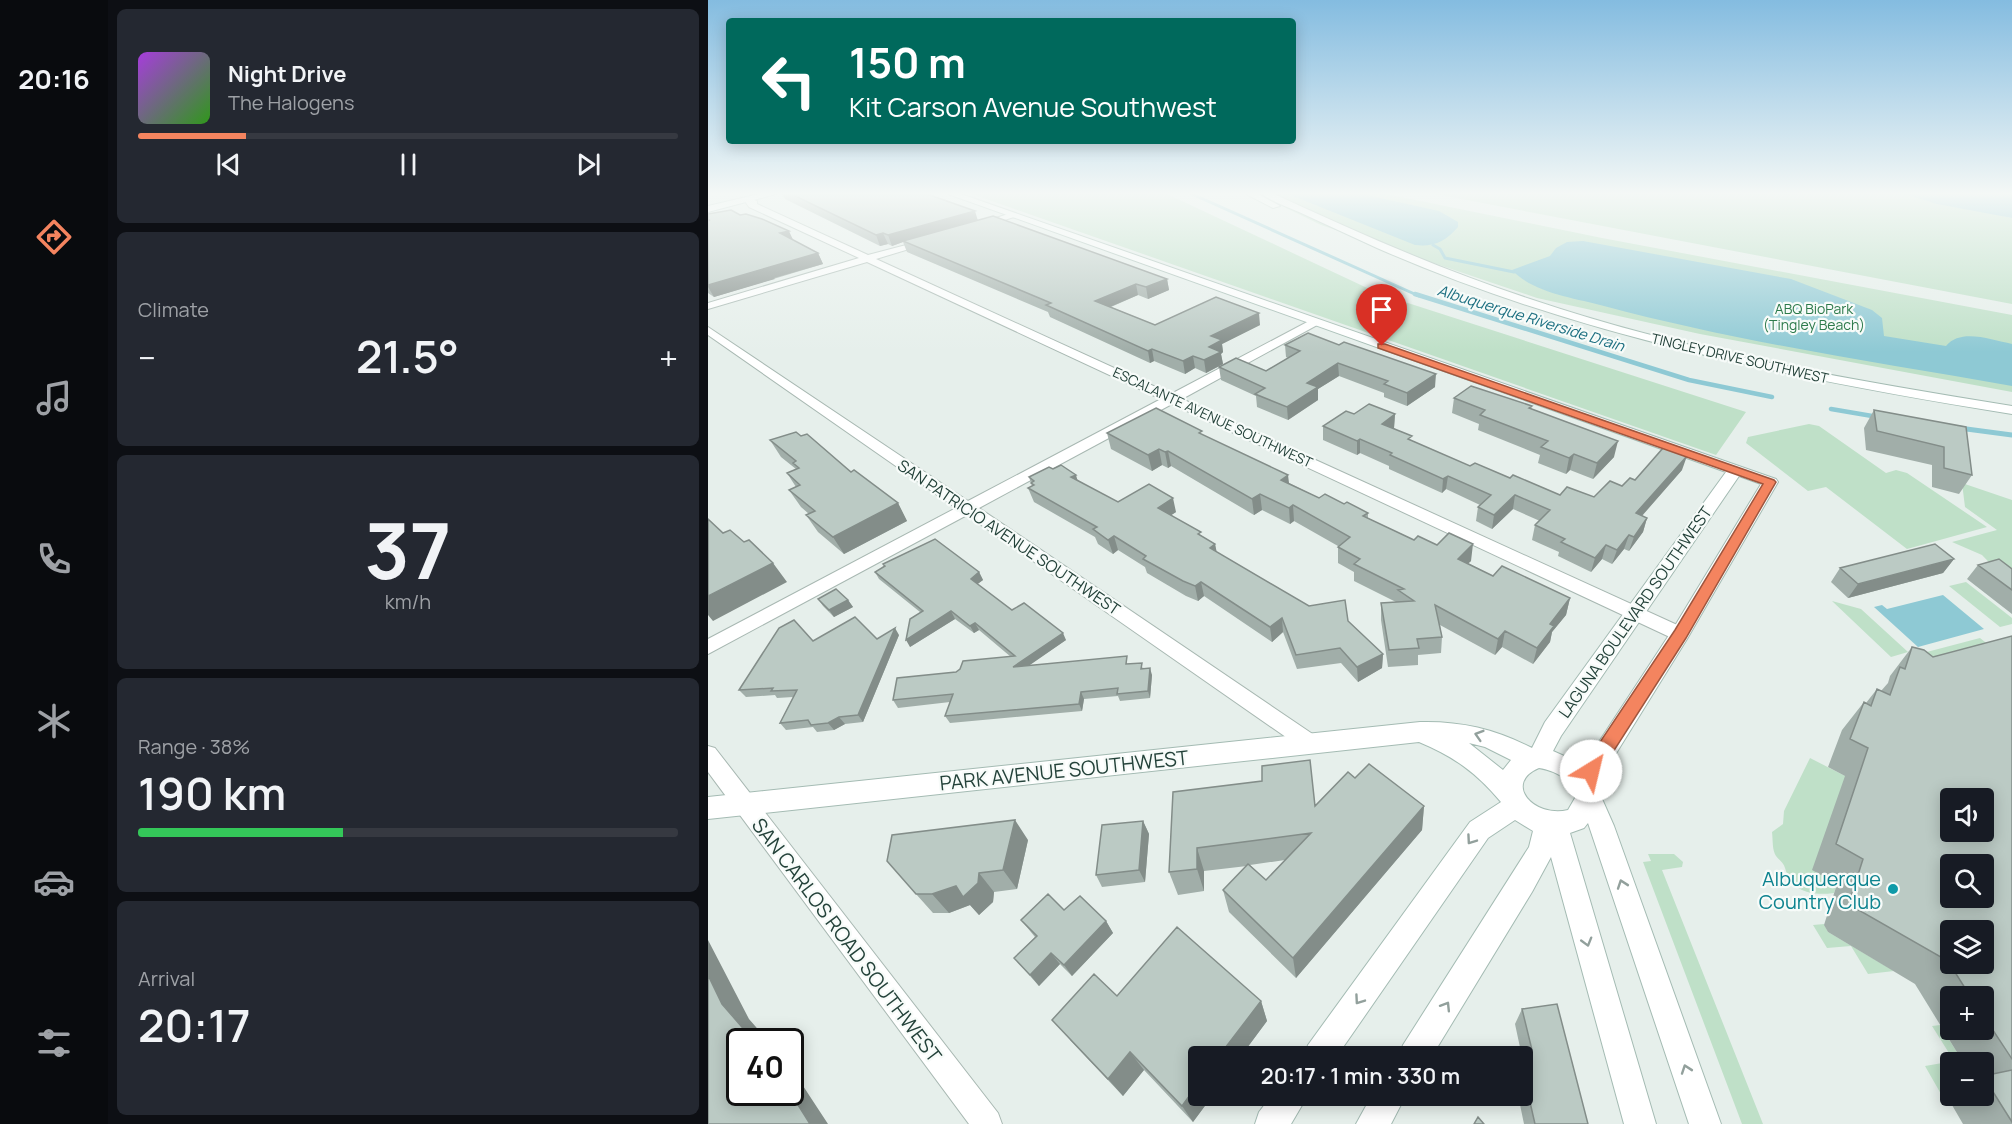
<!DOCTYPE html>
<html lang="en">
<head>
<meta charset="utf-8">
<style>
	:root { --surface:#171b24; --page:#242831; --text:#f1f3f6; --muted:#9ea1a6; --line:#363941; --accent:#f4845f }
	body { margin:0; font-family:Manrope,sans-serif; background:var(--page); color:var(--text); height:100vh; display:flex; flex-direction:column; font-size:22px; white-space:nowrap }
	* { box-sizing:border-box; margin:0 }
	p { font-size:20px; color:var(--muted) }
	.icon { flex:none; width:33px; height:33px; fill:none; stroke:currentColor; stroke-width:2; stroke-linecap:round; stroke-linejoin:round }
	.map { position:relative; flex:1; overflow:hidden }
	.details { display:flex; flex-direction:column; gap:9px; padding:9px; background:#0d0f14; width:600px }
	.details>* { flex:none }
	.top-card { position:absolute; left:18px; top:18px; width:570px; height:126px; border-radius:6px; box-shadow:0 3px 15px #0003; background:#00695c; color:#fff; overflow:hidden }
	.tools { position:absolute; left:1232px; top:788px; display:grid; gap:12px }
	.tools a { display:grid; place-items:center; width:54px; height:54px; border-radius:6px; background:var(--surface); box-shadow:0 3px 15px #0003; font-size:30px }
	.speed { position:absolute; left:18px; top:1028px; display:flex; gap:12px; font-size:30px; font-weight:700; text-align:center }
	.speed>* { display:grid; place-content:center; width:78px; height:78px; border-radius:50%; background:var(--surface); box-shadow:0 3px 15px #0003; line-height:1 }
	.speed .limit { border:3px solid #111; border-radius:9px; background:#fff; color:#111 }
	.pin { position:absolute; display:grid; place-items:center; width:51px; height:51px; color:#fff; margin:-62px -26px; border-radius:50% 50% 50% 0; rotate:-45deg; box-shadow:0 0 6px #0007 }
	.pin .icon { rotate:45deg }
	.me { position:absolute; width:66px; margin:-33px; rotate:36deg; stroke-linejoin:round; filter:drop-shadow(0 0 4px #0008) }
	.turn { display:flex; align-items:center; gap:21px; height:126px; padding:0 24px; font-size:27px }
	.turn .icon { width:78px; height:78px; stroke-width:2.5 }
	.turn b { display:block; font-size:42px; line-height:51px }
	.big { font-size:45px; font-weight:600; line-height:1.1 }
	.details .card { flex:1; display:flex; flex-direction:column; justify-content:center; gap:9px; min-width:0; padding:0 21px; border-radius:9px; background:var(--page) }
	.details .dial { align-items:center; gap:0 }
	.dial b { font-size:78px; line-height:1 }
	.song { display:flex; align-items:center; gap:18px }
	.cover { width:72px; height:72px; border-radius:9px; background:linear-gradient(135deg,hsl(280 70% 55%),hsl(110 70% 35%)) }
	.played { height:6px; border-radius:3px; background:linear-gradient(90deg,var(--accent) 20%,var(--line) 20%) }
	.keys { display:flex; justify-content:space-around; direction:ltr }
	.heat { display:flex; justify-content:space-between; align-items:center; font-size:33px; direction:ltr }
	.charge { height:9px; border-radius:4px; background:linear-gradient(90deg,#34c759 38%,var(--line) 0) }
	.trip { position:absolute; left:480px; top:1046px; width:345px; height:60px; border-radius:6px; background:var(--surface); box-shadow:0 3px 15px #0003; font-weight:600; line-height:60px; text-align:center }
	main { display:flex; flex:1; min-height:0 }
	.tab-bar { display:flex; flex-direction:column; width:108px; justify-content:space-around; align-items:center; background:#090b0e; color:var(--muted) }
	.tab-bar .icon { width:42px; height:42px }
	.tab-bar .on { color:var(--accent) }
	.tab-bar b { font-size:27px; color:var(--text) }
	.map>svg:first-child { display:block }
	.green { fill:#bfe0c8 }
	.water { fill:#8ec9d4 }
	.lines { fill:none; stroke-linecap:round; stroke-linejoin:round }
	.stream-far2 { stroke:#8ec9d4; stroke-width:3 }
	.stream-far1 { stroke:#8ec9d4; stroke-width:4.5 }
	.stream { stroke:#8ec9d4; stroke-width:5 }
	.street-casing { stroke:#a8b8b2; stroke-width:2 }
	.secondary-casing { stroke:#a4bbb3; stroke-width:2 }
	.street { fill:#fff; fill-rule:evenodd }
	.secondary { fill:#fff; fill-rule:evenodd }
	.wall { fill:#a1aea9; fill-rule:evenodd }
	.shaded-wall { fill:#838d89 }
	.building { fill:#bbcac4; stroke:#838d89; stroke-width:1.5; fill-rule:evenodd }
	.oneway { stroke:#92a09c }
	.route { fill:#f4845f; stroke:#9f563e; stroke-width:1.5 }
	.culture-dot { fill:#0f9aa8; stroke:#f7fbf9; stroke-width:2 }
	.labels { text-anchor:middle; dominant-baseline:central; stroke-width:4.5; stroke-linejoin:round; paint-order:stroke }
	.far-park-label { font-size:14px; fill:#2d7a4b; stroke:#f7fbf9 }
	.far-street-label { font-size:14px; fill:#24423a; stroke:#f7fbf9 }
	.far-water-label { font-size:15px; font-style:italic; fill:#1c6f80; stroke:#f7fbf9 }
	.street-label { font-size:16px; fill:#24423a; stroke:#f7fbf9 }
	.near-street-label { font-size:20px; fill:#24423a; stroke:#f7fbf9 }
	.near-culture-label { font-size:20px; fill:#0d838f; stroke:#f7fbf9; text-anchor:end }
</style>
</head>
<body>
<main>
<nav class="tab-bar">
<b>20:16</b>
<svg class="icon on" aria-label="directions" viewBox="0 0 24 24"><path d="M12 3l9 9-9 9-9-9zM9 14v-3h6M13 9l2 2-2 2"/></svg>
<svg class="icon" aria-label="music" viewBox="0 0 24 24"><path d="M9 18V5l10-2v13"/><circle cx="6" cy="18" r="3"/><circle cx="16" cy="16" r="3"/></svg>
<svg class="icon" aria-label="phone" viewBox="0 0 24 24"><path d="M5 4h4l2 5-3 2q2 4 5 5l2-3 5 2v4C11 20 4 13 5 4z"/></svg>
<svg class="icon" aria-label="climate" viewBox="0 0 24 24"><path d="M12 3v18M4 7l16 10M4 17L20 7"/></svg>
<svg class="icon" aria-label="car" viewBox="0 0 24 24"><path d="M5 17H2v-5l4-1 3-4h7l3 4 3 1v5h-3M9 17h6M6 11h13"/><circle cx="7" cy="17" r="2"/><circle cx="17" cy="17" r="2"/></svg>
<svg class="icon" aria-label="filters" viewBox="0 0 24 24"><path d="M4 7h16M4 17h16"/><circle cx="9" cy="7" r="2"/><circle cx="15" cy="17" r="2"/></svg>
</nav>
<section class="details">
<div class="card">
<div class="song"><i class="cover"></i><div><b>Night Drive</b><p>The Halogens</p></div></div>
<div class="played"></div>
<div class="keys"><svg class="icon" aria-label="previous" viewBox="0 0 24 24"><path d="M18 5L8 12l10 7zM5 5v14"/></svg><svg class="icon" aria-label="pause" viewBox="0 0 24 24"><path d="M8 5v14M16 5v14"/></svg><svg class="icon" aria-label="next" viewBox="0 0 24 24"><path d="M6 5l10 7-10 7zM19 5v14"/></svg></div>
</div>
<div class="card"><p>Climate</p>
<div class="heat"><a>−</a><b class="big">21.5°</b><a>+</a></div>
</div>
<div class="card dial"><b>37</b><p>km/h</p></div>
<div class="card"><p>Range · 38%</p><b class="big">190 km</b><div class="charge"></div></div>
<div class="card"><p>Arrival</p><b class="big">20:17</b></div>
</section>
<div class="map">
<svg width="1304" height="1124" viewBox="0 0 1304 1124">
	<rect width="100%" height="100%" fill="#e6efeb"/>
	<path class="green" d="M264 194H459L672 294 1038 412 1008 455Z
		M549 194H678L894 238 1304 315V392L992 334 829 298 613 225Z
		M727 194H1196L1304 218V304Z
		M1101 424 1111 426 1178 473 1188 470 1199 473 1279 527 1199 549 1118 487 1100 491 1038 443 1040 437Z
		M1254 483 1304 500V586L1274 555 1244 542 1289 530 1257 507Z
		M1258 582 1304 618V624L1292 627 1241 586Z
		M1124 601 1153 609 1200 652 1183 657Z
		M1272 638 1296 657 1238 674 1215 653Z
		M1102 758 1143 779 1129 884 1126 893C1103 896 1084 892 1077 868 1076 863 1071 860 1068 856 1064 850 1065 840 1064 832L1075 824 1076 811Z
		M940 854H966L975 862 974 867 954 870 1055 1124H1034L935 862 943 861Z
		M1116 924 1120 932 1186 971 1160 974 1143 946 1119 948 1105 925Z
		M1232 1025 1255 1062H1242V1092L1233 1094 1217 1066 1246 1061 1224 1026Z"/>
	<path class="water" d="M580 194H654L731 211 750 222V227C737 242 726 247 707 245Z
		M1196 194H1304V218L1229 204Z
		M875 241 1083 279 1164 310 1174 318 1176 336 1238 346C1253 328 1283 340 1304 344V386C1168 362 1030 342 896 306 866 298 825 293 804 270L842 256 848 248 859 242Z
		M1235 595 1276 629 1210 647 1166 607 1174 605 1179 609Z"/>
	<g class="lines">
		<path class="stream-far2" d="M484 194 711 296
			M725 245 732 249 737 258 806 272"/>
		<path class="stream-far1" d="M707 294 981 380 1064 397
			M1123 409 1170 417"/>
		<path class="stream" d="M1251 428 1304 435"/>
		<g class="street-casing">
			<path id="street" d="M40 198 49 201V204L160 255 221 239V243L168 259 463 394 603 320H611V324L474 399 978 629 981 634 978 639 972 641 966 639 464 404 271 508 609 737 612 743 609 749 602 752 595 749 259 515 0 654V639L248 508 0 335V327L260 501 453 399 159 262 0 309V303L151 258 41 207 36 200Z
				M303 213H306V217L271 228 267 225Z
				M0 746 7 748 290 1113 294 1124H261L0 772Z"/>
		</g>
		<g class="secondary-casing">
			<path id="secondary" d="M51 194H68L0 212V206Z
				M240 194H253L1068 479 1070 482 979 639 899 768 887 783 906 826 1013 1124H981L880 823 876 828 862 833 948 1124H916L843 857 824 892 724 1056H691L695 1045 821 847 825 831 807 820 780 838 629 1056H596L600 1045 762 822 793 802C769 773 745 756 711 742L0 819V797L712 722C753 721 787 729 824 748L837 722 1018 472ZM1031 476 1053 484 965 629 883 754 874 764 845 751 853 736ZM761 743 777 747 803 760 795 770ZM831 768C848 771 864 779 867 798L860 810C825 818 795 783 831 768Z
				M538 194H550L572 206 565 208Z
				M554 194H566C650 233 734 270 822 299 978 352 1142 380 1304 406V414C1088 379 871 337 669 248 643 236 617 224 591 212 579 207 565 202 554 194Z
				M564 1095H600L583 1124H547L551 1112Z
				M664 1095H698L683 1124H648Z"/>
		</g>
		<use href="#street" class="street"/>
		<use href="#secondary" class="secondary"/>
	</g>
	<path class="wall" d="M74 194H219L270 220 459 279 461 290 440 299 430 295 403 307 447 325H552L514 344 515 352 513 354 515 364 498 373 487 368 477 374 446 361 442 363 342 317 340 312 199 252 195 242 184 246 180 244 172 246 77 199Z
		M0 214 85 240 110 253 115 264 6 297 0 293Z
		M577 345 727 387 699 406 676 397V393L631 376 610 389V400L580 420 549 407 548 396 513 380 511 367 558 371 580 358 578 357Z
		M746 398 824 406 823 409 906 457 885 479 862 470 858 474 830 463 832 455 770 430 771 424 744 413Z
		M1166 410 1258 427 1264 475 1251 494 1224 487V465L1158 450 1156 428Z
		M646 414H687L686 428 704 441 762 466 802 478 852 495 886 497 927 480 974 470 934 516 939 518 935 532 921 551 916 549 904 564 894 559 883 572 850 556 851 552 824 540 827 525 832 521 805 509 784 529 768 521 770 507 772 505 738 489 734 493 681 469V466L652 453 649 455 615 440V426Z
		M399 433 495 435 581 483 611 498 636 504 660 513V518L706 540 763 561 760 563 785 576 862 598 858 615 844 632 842 642 825 664 794 647 787 655 732 625 734 637 733 653 710 655V665L680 667 673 620V603L688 602 646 581V572L630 563V546L586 521 582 524 554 510 546 515 463 466 460 468 454 465 444 471 403 449Z
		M62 440 143 472 190 503 199 521 136 554 110 532 98 515 101 514 93 507 81 490 88 487 79 473 88 469 73 457Z
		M345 469 410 502 468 512 463 515 494 536 507 544 508 552 601 606 640 621 675 654 674 668 650 682 633 663 589 669 575 632 564 642 496 596 490 601 478 596 439 573 437 567 410 550 405 554 390 544 387 537 326 502 320 488 324 486 321 477Z
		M1246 559 1235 573 1140 598 1123 582 1132 568Z
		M175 564 271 572 275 580 269 584 304 610 358 640 321 665 422 664 436 668 444 675 442 698 412 701 410 696 376 699 374 711 242 723 237 716 242 702 190 708 185 700 248 672 303 657 271 630 266 633 247 619 202 647 212 612 171 579 167 572 176 567Z
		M1270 565 1304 569V614L1259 579Z
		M110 599 140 600 145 607 126 617 115 606Z
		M191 635 155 722 137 724 126 730 109 732 105 727 78 730 72 723 85 697 69 698 67 695 38 697 31 690 105 641 169 639Z
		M1304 636V1124H1255L1237 1093 1242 1091V1095H1275V1062H1255L1207 984 1120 932 1116 925 1129 884 1104 870 1137 776 1120 767 1134 730 1156 702 1158 703 1169 689 1173 691 1180 683 1182 676 1204 647 1225 657ZM1242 996H1275V1029H1242Z
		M647 778 716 806 714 830 588 978 521 912 515 890 539 866 496 871V891L470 895 461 872 554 781 607 806ZM577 860 558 880 542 865Z
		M435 821 441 834 437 882 394 887 388 875Z
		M320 840 309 889 286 892 285 902 271 915 262 905 241 913H225L208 894Z
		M356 910 398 921 405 933 364 976 352 964 331 986 306 958 327 937 313 920Z
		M409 996 553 1001 559 1021 533 1056H490V1095H505L485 1122 436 1070 415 1096 362 1040Z
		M814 1009 880 1124H816L810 1095H814V1056H809L811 1052H813L807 1024Z"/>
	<path class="shaded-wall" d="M267 211 270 221 195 241V242L184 246 180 235Z
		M81 231 86 242 72 233Z
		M175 233 180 244 172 246 168 235Z
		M110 253 115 264 66 278 67 279 6 297 0 287V285Z
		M459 279 461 290 440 299 438 287Z
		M428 284 430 295 390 312 387 301Z
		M551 313 552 325 514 344 515 352 513 354 515 364 498 373 496 360 501 347 503 336Z
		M444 349 446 361 442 363 440 351Z
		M485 356 487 368 477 374 475 361Z
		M630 363 631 376 610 389V400L580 420 579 407 599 383Z
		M728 374 727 387 699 406V393Z
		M687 414 686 428 674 437V424Z
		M652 439V453L649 455V441Z
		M910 441 906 457 885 479 889 463Z
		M451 449 454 465 444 471 440 455Z
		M460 451 463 466 460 468 457 452Z
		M866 454 862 470 858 474 861 458Z
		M979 456 974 470 924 527 928 513Z
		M368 475 372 489 363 477Z
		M580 475 582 491 573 480Z
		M740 476 738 489 734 493 735 479Z
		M552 494 554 510 546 515 544 499Z
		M807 495 805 509 784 529 786 515Z
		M465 498 468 512 453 522 450 508Z
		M190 503 199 521 136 554 125 537Z
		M585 505 586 521 582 524 581 508Z
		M939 518 935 532 921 551 926 537Z
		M921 535 916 549 904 564 909 550Z
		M406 536 410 550 405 554 400 540Z
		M507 544 510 558 502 548Z
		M765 544 763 561 748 575 750 559Z
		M898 545 894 559 883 572 887 558Z
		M1246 559 1235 573 1140 598 1150 584Z
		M65 563 79 582 5 621 0 615V596Z
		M271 572 275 580 267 586 263 579Z
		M493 582 496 596 490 601 487 586Z
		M862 598 858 615 844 632 842 642 825 664 829 648 842 624Z
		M140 600 145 607 126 617 121 610Z
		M243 611 247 619 202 647 198 640Z
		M574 618 575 632 564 642 562 627Z
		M267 623 271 630 266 633 262 626Z
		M187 628 191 635 155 722 150 715Z
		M797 631 794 647 787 655 790 639Z
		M355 633 358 640 309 674 305 667Z
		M675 654 674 668 650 682 649 667Z
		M442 668 444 675 442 698 440 691Z
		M373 692 376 699 374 711 371 704Z
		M131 717 137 724 126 730 120 723Z
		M716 806 714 830 588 978 585 958Z
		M307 820 320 840 309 889 295 870Z
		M435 821 441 834 437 882 431 870Z
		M489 848 496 871V891L489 869Z
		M271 873 286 892 285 902 271 915 262 905 241 913 224 894Z
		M398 921 405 933 364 976 356 965Z
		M0 940 41 1019 60 1041H46L14 1004 0 975Z
		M343 953 352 964 331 986 322 975Z
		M553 1001 559 1021 533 1056H511Z
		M422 1052 436 1070 415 1096 400 1079Z
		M82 1066 120 1124H102L82 1092Z
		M490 1084V1095H505L485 1122 474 1106Z"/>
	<path class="building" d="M83 194H219L267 211 180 235 175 233 168 235Z
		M23 210 32 215 38 214 54 219 81 231 72 233 110 253 0 285V221L2 220H0V214Z
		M285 216 459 279 438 287 428 284 387 301 447 325 508 297 551 313 503 336 514 340 501 347 513 352 496 360 485 356 475 361 444 349 440 351 338 305 343 303 195 241Z
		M600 333 631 345 636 342 728 374 699 393 676 384 680 381 630 363 599 383 610 387 579 407 547 394 557 388 511 367 528 358 558 371 592 351 577 345Z
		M763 386 824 406 821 408 910 441 889 463 866 454 861 458 833 447 840 441 772 415 777 410 746 398Z
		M661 404 687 414 674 424 704 436 700 439 762 466 767 463 802 478 805 475 852 495 859 487 886 497 902 481 914 486 922 478 927 480 956 447 979 456 928 513 939 518 926 537 921 535 909 550 898 545 887 558 853 542 857 539 827 525 842 510 807 495 786 515 770 507 783 495 740 476 735 479 682 455 684 453 652 439 649 441 615 426 638 411 646 414Z
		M448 408 494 431 491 433 580 475 573 480 611 498 617 494 636 504 639 502 660 513 655 516 706 540 710 536 729 545 741 533 765 544 750 559 785 576 794 566 862 598 842 624 846 626 829 648 797 631 790 639 727 605 734 637 709 639 711 648 681 650 673 603 706 601 690 590 696 589 646 564 652 559 630 547 642 537 585 505 581 508 552 494 544 499 460 451 457 452 451 449 440 455 399 433Z
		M1166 410 1258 427 1264 475 1236 468V447L1169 431Z
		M88 432 93 436 99 434 143 472 146 470 190 503 125 537 98 515 107 511 81 490 92 485 79 473 91 468 85 463 88 461 62 440Z
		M353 465 368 475 363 477 410 502 441 484 465 498 450 508 493 532 490 534 507 544 502 548 601 606 637 600 640 621 675 654 649 667 632 648 588 655 574 618 562 627 493 582 487 586 475 581 435 559 438 556 406 536 400 540 385 529 389 527 320 488 326 485 323 483 326 481 321 477 341 467 345 469Z
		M0 519 15 533 22 530 36 542 41 540 65 563 0 596Z
		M227 539 271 572 263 579 304 610 316 603 355 633 305 667 419 656 418 664 434 663 433 669 442 668 440 691 409 694 410 688 373 692 371 704 237 716 245 694 185 700 189 678 248 672 252 669 255 661 307 656 267 623 262 626 243 611 198 640 202 619 215 611 167 572 177 566 175 564Z
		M1227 544 1246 559 1150 584 1132 568Z
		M1291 559 1304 569V590L1270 565Z
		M128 589 140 600 121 610 110 599Z
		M147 617 169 639 187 628 150 715 131 717 120 723 103 725 100 720 72 723 89 690 63 691 65 688 31 690 71 628 86 620 105 641Z
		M1304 636V1059L1275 1015V996H1262L1240 961 1147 908 1142 900 1155 859 1128 844 1160 748 1142 739 1156 702 1163 706 1169 689 1182 695 1192 667 1197 669 1204 647 1216 650 1225 657ZM1242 798H1275V831H1242ZM1242 864H1275V897H1242ZM1242 930H1275V963H1242Z
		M602 760 607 806 640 772 647 778 661 764 716 806 585 958 515 890 540 864 558 880 603 833 489 848V869L461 872 465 792 554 781V766Z
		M307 820 295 870 271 873 270 883 255 897 248 886 224 894H208L179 861 184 835Z
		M435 821 431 870 388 875 394 825Z
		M340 894 356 910 372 896 398 921 356 965 343 953 322 975 306 958 329 936 313 920Z
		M469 927 553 1001 511 1056H490V1084L474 1106 422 1052 400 1079 344 1020 386 974 409 996Z
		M0 975 14 1004 46 1041H32V1092H82L102 1124H0Z
		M849 1004 880 1124H827L814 1067V1056H812L811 1052 824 1050 814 1009Z
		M1304 1070V1122L1275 1076Z
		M770 1117 776 1124H766Z"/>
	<defs><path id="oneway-chevron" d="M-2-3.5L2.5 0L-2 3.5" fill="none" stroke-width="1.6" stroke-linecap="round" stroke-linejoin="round" transform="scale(1.5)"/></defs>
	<g class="oneway">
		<use href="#oneway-chevron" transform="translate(771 735) rotate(-163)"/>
		<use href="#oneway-chevron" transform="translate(763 840) rotate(125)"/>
		<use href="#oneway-chevron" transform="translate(914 884) rotate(-109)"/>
		<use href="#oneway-chevron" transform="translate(879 942) rotate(74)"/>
		<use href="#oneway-chevron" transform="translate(651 1000) rotate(125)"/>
		<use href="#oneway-chevron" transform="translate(738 1006) rotate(-58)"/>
		<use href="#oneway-chevron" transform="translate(978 1069) rotate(-109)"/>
	</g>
	<linearGradient id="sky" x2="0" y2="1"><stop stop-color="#84bce0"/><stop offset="0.55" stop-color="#f4f8f6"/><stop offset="1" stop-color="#f4f8f6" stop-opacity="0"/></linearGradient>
	<rect width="1304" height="352" fill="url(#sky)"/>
	<path class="route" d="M670 344H677L1066 480 1068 482 978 638 889 777 883 779 876 777 874 771 876 766 967 630 1055 484 670 348Z"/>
	<circle class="culture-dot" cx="1185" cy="889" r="6"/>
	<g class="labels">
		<g class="far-park-label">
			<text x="1106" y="308">ABQ BioPark<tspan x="1106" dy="16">(Tingley Beach)</tspan></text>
		</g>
		<g class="far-street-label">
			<text transform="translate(1032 358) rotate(13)">TINGLEY DRIVE SOUTHWEST</text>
			<text transform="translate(505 417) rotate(25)">ESCALANTE AVENUE SOUTHWEST</text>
		</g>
		<g class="far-water-label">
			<text transform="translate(823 318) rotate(17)">Albuquerque Riverside Drain</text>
		</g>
		<g class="street-label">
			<text transform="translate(301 537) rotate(34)">SAN PATRICIO AVENUE SOUTHWEST</text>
			<text transform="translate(927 612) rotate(-55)">LAGUNA BOULEVARD SOUTHWEST</text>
		</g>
		<g class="near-street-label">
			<text transform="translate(356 770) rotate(-6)">PARK AVENUE SOUTHWEST</text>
			<text transform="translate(139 940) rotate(53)">SAN CARLOS ROAD SOUTHWEST</text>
		</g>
		<g class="near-culture-label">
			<text x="1173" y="878">Albuquerque<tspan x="1173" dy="23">Country Club</tspan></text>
		</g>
	</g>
</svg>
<div class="tools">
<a><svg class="icon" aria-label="sound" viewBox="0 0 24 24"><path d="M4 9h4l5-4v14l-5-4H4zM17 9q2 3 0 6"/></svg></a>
<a><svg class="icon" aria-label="search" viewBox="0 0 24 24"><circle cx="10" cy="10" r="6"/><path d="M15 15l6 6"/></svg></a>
<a><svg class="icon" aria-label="layers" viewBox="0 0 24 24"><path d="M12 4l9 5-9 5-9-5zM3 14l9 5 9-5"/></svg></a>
<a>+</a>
<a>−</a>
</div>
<div class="speed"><div class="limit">40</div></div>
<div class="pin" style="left:674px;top:346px;background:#d93025"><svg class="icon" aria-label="arrive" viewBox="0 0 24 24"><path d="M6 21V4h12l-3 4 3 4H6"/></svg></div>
<svg class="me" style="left:883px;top:771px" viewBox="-20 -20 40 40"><circle r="19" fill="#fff"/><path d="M0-13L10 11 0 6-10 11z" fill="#f4845f"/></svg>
<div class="trip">20:17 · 1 min · 330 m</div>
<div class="top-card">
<div class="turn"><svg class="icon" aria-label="left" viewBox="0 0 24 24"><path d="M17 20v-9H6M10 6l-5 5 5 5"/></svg><div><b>150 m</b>Kit Carson Avenue Southwest</div></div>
</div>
</div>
</main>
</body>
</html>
